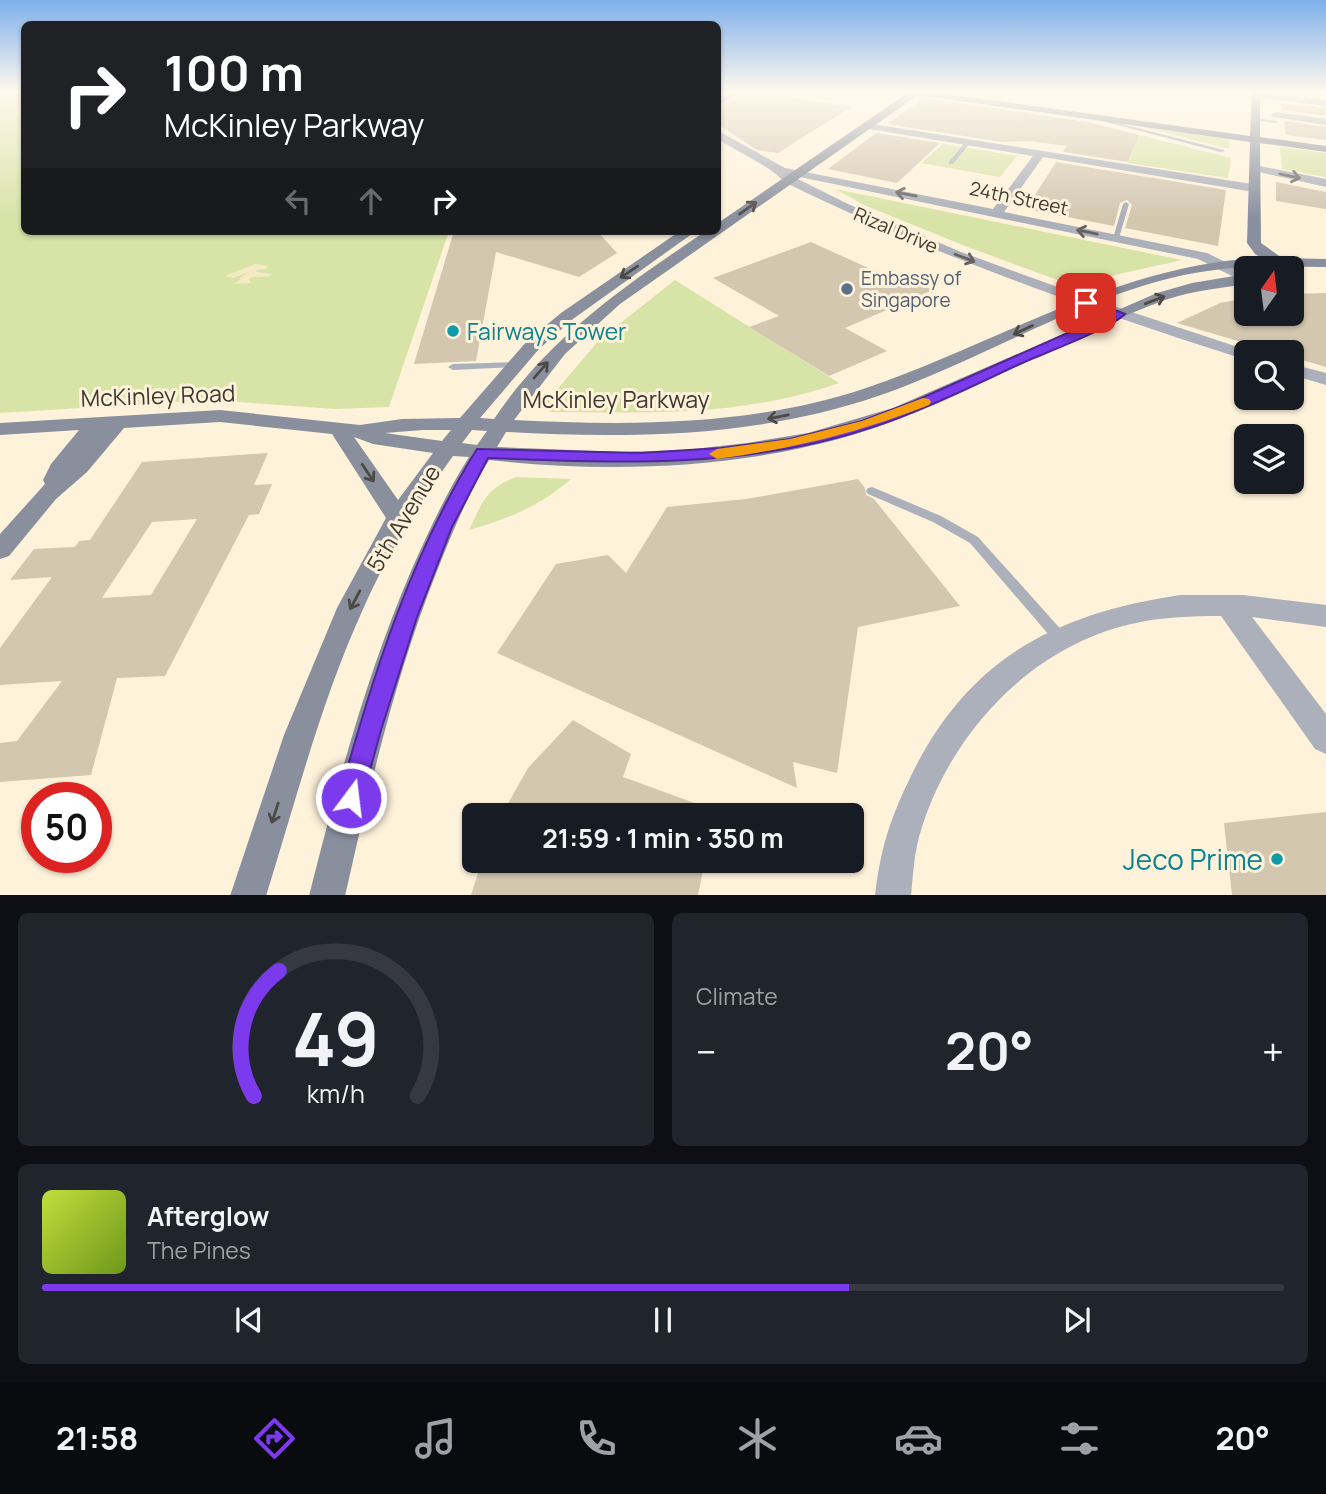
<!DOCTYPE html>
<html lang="en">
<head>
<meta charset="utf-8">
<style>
	:root { --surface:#171b24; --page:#20242c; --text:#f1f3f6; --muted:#9ea1a6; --line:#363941; --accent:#7c3aed }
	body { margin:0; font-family:Manrope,sans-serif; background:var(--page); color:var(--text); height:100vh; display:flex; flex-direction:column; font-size:26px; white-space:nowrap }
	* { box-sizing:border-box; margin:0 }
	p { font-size:23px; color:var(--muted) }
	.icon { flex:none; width:38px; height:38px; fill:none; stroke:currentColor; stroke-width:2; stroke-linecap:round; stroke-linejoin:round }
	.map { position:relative; height:895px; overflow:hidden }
	.panel { display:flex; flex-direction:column; gap:18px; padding:18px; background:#0d0f14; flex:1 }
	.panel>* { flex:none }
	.top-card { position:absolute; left:21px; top:21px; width:700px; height:214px; border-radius:10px; box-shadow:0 2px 5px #0004; background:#202124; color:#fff; overflow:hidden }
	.needle { width:46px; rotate:14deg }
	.fabs { position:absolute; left:1234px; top:256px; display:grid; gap:14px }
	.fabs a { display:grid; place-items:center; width:70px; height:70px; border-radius:10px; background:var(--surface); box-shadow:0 2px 5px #0004; font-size:35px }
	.speed { position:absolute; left:21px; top:782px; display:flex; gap:14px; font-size:35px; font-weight:700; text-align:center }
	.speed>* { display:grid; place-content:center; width:91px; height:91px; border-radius:50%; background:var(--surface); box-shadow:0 2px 5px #0004; line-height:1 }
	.speed .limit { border:10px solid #d22; background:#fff; color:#111 }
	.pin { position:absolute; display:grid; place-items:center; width:60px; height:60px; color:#fff; margin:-30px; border-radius:14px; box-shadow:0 4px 10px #0006 }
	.me { position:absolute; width:77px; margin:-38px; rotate:15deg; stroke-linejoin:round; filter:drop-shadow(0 0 5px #0008) }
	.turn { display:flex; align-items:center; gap:24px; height:147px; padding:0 28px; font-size:32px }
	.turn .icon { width:91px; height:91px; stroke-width:2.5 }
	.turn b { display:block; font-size:49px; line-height:60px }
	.lanes { display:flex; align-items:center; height:66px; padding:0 28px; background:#0003; justify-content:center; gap:35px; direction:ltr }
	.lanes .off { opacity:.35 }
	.big { font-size:52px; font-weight:700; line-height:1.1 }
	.panel .tile { flex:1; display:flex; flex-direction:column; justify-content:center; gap:10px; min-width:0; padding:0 24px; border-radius:10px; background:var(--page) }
	.panel .dial { align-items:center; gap:0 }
	.dial svg { height:182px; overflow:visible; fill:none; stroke:var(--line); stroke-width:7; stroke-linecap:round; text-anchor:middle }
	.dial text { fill:var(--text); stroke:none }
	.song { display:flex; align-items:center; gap:21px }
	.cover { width:84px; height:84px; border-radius:10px; background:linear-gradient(135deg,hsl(70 70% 55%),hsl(80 70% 35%)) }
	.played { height:7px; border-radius:4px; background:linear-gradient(90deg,var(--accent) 65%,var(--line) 65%) }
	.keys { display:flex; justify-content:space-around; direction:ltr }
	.heat { display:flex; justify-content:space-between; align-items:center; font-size:38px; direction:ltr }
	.panel .tiles { flex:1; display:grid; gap:18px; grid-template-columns:1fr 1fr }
	.tile:last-child { grid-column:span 2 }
	.trip { position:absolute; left:462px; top:803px; width:402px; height:70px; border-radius:10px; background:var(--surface); box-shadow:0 2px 5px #0004; font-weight:700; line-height:70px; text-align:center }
	.dock { display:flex; height:112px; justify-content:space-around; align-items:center; background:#090b0e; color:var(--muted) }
	.dock .icon { width:49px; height:49px }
	.dock .current { color:var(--accent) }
	.dock b { font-size:32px; color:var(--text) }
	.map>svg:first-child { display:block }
	.green { fill:#d8e3a7 }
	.sand { fill:#f4eac4 }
	.building { fill:#d3c7b0; fill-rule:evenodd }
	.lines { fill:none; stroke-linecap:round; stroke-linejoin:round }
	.lane { fill:#acb0ba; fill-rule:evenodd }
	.street { fill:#acb0ba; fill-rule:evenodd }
	.secondary { fill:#8a8f9e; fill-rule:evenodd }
	.oneway { stroke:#646360 }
	.oneway2 { stroke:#4d4a46 }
	.route { fill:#7c3aed; stroke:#51269a; stroke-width:2 }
	.slow { fill:#f59e0b }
	.service-dot { fill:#5c6f8a; stroke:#fef2da; stroke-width:2.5 }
	.culture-dot { fill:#0f9aa8; stroke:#fef2da; stroke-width:2.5 }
	.labels { text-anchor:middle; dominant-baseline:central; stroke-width:6; stroke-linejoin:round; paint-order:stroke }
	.far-street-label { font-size:19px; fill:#3e3930; stroke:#fef2da }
	.far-service-label { font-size:19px; fill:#4e5e75; stroke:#fef2da; text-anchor:start }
	.culture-label { font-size:23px; fill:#0d838f; stroke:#fef2da; text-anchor:start }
	.street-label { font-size:23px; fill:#3e3930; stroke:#fef2da }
	.near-culture-label { font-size:28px; fill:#0d838f; stroke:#fef2da; text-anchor:end }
</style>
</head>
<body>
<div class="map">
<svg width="1326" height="896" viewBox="0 0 1326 896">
	<rect width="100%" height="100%" fill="#fef2da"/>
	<path class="green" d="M0 92H24V231H449L389 407 335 409 210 400 0 413Z
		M1143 127 1227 139 1230 140 1229 149Z
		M1139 135 1231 158 1228 178 1128 163Z
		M943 144 1017 156 1000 177 921 163Z
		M1280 147 1326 153V177L1282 169Z
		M835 189 1182 260 1115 275 1079 288 965 246 864 205Z
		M675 280 839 383C747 416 647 413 550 412L543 406 600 339Z
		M516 477 571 479C540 506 508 519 469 530 483 502 485 489 516 477Z"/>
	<path class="sand" d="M255 264 268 266 266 269 256 270 257 272 273 274C265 280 257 274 249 279L251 283 234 284 248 272 233 278 225 276Z"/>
	<path class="building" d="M746 92H756L851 107 778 153 757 150 718 124V108Z
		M923 98 1088 122 1139 135 1128 162 1063 152 1067 146 1028 141 1002 142 888 124Z
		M1281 103 1326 108V116L1282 110Z
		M1284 121 1326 127V140L1286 135Z
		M876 133 940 143 897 183 828 169Z
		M1056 162 1226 190 1218 246 1125 228 1132 205 1127 200 1120 203 1114 226 1026 209Z
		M1276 182 1326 192V209L1276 201Z
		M454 231H597L617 253 579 277 496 252 476 361 414 364Z
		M811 242 886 276 894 272 933 290 845 328 887 351 829 376 749 327 779 316 713 278Z
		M1326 293V367L1292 357V352H1275L1177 323 1220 303 1246 298V313H1292V294Z
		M268 453 254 485 272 484 259 514 249 515 165 676 117 678 91 775 0 782V743L17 741 62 681 0 685V648L52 577 10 580 34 549 75 547 79 541 90 540 142 462ZM197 519 151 595 102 598 152 522Z
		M858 479 865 488 866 495 874 499 960 606 858 627 837 773 793 762 797 788 497 653 556 564 608 555 626 573 667 507 746 499Z
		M573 720 631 754 623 777 722 813 721 816H501L528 768Z
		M1326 812V895H1232L1224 823Z
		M482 861H705L698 895H471Z"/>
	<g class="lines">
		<path class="lane" d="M1253 118 1276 121 1278 122 1276 123 1255 120Z
			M1102 119 1224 150 1225 151 1220 152 1102 121Z
			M966 141 971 142 953 164H949V162Z
			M1126 202 1129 204 1119 238 1114 239 1113 238 1123 204Z
			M514 362 517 363 519 365 517 367 453 370 448 367 453 364Z
			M872 487 941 516 978 537 1065 634 1067 638 1065 642 1060 644 1055 642 970 543 933 522 868 494 866 491 868 488Z"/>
		<path class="street" d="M732 92H743L718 105V99Z
			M1256 92 1326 100V106L1253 97Z
			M1276 112 1326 119V125L1273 117 1271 115Z
			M866 123 1258 185V191L1254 192 1043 157 1004 212 1207 253 1246 272V283L1198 259 790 175 848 204 961 252 1077 294 1253 352H1246V359L1240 358C1084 308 931 254 784 182 772 167 736 151 718 139V132L722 133 785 168 993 209 1033 156 863 128V124Z
			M1254 165 1326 179V187L1250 170V166Z
			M1292 364 1326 373V385L1292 375Z
			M1180 595H1243L1326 605V627L1252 617 1326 714V754L1315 749 1221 616C1191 616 1160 617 1131 624 1028 648 947 737 919 837 914 856 913 876 911 896H875C881 843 893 811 917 764 975 654 1061 613 1180 595Z"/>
		<path class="secondary" d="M909 92H934L1250 136 1252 92H1260V137L1326 146V152L1260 143 1261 243 1282 258 1326 259V267C1279 266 1230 265 1184 275 1077 298 981 361 878 396 758 437 632 439 506 432L497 447 621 452 685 450 747 443 808 433 893 408 1157 293 1192 283 1246 274V284C1220 288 1193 291 1168 299 1079 331 995 381 907 416 778 468 626 475 489 460 468 494 452 533 437 571 395 676 370 786 345 896H309C337 785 366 676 411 571 428 533 446 493 469 457L453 456C419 503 388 553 364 607 322 698 296 800 266 896H230L284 735 337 608 386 518 332 434 220 422 124 428 87 472 56 499 9 556 0 559V534L45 484 43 480 51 464 79 430 0 435V423L220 410 360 425 402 419 460 418 527 341 561 313 680 231H696L573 319 539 349 480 418 494 419C549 337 626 285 706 231H718V223ZM918 95 1250 142 1247 243 1255 254 1262 258C1119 264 998 343 866 388 753 426 632 426 514 420L565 354 620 304ZM423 430H451L442 441 385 433ZM472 430 487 431 477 445 462 443ZM354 437 373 444 433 453 398 500Z"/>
	</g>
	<defs><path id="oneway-shaft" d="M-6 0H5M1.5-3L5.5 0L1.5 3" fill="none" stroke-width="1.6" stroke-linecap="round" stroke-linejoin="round" transform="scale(1.75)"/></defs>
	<g class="oneway">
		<use href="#oneway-shaft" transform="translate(1290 176) rotate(12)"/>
		<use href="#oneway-shaft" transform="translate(906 194) rotate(-169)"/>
		<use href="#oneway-shaft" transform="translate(1087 232) rotate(-168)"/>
		<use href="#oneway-shaft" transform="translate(965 258) rotate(21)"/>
	</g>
	<g class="oneway2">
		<use href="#oneway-shaft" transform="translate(748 208) rotate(-35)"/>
		<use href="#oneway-shaft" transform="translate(629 272) rotate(146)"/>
		<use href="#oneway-shaft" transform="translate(1155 300) rotate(-21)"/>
		<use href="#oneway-shaft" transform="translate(1023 330) rotate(155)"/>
		<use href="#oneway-shaft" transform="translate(541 370) rotate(-49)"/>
		<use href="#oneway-shaft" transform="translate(778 417) rotate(169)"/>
		<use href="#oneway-shaft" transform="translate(368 473) rotate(56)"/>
		<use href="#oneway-shaft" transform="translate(355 600) rotate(118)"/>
		<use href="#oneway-shaft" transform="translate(275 813) rotate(108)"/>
	</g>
	<linearGradient id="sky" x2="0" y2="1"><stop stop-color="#7eafeb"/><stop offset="0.42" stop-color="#fff9ee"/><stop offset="1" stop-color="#fff9ee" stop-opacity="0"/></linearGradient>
	<rect width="1326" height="218" fill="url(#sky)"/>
	<path class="route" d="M1086 299 1125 314C1110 329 1044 353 1020 364 972 386 924 410 873 427 748 469 618 463 488 458L452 527 417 617 381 730 360 807 351 810 342 807 339 798C372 678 411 554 477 449L641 453 721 448 790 439 862 421 915 401 1108 315 1081 305V300Z"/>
	<path class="slow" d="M923 398 929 399 931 402 929 405C855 434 794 448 717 459L709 454 717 449 790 439 862 421Z"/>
	<circle class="service-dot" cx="847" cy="289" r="7"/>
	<g class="culture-dot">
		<circle cx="453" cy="331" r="7"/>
		<circle cx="1277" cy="859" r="7"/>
	</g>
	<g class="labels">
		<g class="far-street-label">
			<text transform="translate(1019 198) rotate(12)">24th Street</text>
			<text transform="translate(896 230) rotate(23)">Rizal Drive</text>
		</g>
		<g class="far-service-label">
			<text x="861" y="278">Embassy of<tspan x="861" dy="22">Singapore</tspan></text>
		</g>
		<g class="culture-label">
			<text x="467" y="331">Fairways Tower</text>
		</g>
		<g class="street-label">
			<text transform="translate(158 395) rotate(-2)">McKinley Road</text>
			<text x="616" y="399">McKinley Parkway</text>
			<text transform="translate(403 518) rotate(-59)">5th Avenue</text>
		</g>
		<g class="near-culture-label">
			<text x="1263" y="859">Jeco Prime</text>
		</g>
	</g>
</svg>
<div class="fabs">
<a><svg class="needle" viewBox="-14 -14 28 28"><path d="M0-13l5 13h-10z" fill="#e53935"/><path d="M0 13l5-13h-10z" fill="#9ea1a6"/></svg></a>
<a><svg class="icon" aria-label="search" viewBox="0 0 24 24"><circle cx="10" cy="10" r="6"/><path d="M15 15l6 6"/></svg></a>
<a><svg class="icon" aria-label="layers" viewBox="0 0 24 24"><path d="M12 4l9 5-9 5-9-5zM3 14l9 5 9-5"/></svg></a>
</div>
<div class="speed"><div class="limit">50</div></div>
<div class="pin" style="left:1086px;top:303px;background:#d93025"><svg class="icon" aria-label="arrive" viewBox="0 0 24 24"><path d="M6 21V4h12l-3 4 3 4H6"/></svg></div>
<svg class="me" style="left:351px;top:798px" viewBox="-20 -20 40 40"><circle r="17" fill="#7c3aed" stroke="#fff" stroke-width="3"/><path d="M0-11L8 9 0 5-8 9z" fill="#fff"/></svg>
<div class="trip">21:59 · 1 min · 350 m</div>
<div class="top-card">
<div class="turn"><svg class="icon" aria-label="right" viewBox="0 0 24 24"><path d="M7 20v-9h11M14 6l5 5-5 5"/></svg><div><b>100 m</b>McKinley Parkway</div></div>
<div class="lanes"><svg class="icon off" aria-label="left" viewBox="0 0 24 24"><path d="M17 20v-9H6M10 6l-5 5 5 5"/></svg><svg class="icon off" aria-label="ahead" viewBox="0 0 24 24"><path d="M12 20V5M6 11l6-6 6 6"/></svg><svg class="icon" aria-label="right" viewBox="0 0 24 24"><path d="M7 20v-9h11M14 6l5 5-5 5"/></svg></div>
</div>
</div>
<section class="panel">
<div class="tiles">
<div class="tile dial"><svg viewBox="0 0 100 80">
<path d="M14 69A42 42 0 1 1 86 69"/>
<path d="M14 69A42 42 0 0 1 25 14" stroke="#7c3aed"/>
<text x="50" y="56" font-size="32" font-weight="700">49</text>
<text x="50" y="72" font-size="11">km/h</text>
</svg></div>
<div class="tile"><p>Climate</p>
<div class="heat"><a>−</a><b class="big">20°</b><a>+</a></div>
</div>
<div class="tile">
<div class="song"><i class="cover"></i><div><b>Afterglow</b><p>The Pines</p></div></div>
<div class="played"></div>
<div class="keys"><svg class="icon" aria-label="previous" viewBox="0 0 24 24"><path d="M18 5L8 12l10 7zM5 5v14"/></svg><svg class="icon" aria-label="pause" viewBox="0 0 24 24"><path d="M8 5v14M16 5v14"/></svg><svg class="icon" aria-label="next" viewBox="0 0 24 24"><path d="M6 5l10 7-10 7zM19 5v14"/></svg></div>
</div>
</div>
</section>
<nav class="dock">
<b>21:58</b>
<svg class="icon current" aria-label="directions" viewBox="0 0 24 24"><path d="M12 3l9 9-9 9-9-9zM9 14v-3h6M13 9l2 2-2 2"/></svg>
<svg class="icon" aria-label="music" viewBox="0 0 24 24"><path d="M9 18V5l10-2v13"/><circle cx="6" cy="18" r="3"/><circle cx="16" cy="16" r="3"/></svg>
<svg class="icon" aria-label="phone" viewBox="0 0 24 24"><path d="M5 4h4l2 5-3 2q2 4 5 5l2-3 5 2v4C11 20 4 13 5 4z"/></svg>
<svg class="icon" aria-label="climate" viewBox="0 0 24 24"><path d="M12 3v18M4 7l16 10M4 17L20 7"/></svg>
<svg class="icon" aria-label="car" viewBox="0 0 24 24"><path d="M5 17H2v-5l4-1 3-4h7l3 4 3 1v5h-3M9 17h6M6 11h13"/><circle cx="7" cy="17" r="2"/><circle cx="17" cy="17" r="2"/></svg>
<svg class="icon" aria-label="filters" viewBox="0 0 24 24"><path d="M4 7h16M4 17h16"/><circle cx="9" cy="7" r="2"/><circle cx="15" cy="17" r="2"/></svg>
<b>20°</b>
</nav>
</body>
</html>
